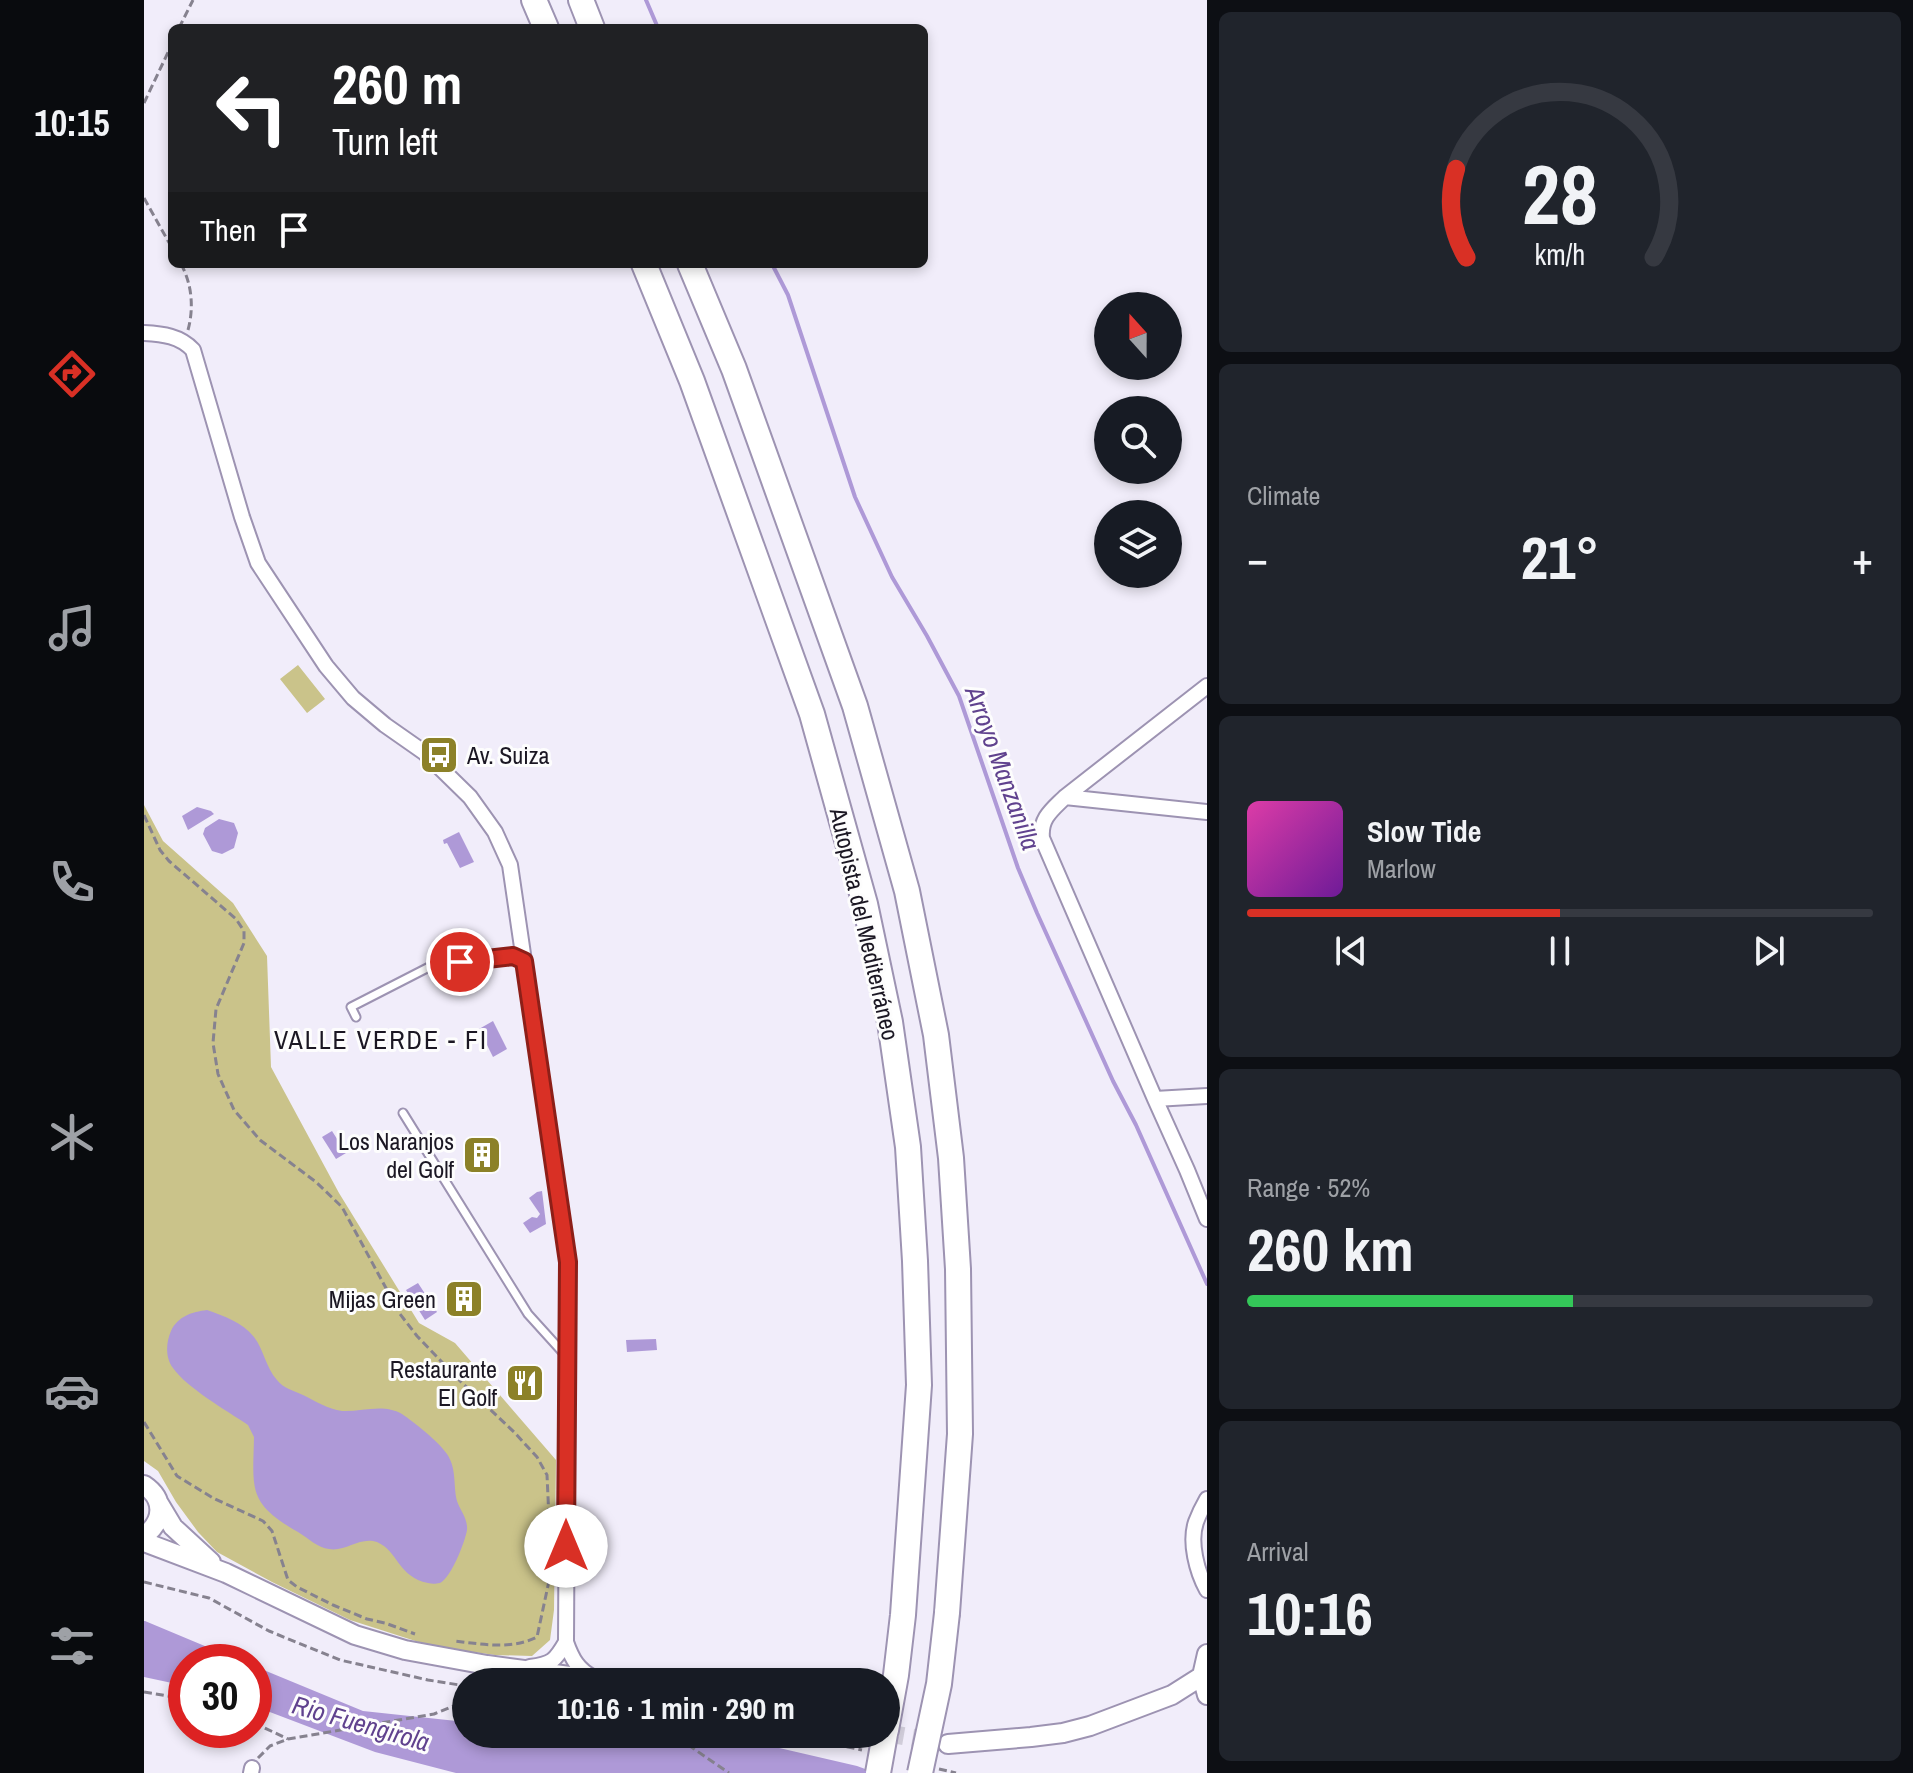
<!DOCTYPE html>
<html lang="en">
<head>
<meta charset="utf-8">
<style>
	:root { --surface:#171b24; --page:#20242c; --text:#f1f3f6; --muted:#9ea1a6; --line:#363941; --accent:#d93025 }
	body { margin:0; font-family:"Archivo Narrow",sans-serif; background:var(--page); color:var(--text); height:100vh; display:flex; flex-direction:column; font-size:30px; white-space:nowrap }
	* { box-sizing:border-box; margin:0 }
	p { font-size:26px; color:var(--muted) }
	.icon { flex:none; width:44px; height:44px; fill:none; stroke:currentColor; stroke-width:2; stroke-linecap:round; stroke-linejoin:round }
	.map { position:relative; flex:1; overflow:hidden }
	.side { display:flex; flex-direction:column; gap:12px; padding:12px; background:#0d0f14; width:706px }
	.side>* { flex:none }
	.banner { position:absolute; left:24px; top:24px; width:760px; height:244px; border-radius:12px; box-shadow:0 4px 12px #0003; background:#202124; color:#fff; overflow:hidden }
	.needle { width:52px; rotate:339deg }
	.buttons { position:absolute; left:950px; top:292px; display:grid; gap:16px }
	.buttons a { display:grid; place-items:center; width:88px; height:88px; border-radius:50%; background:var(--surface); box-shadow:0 4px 12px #0003; font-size:40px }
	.speed { position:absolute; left:24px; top:1644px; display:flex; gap:16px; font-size:40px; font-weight:700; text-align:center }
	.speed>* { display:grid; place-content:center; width:104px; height:104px; border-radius:50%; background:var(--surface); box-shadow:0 4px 12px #0003; line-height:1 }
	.speed .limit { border:12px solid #d22; background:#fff; color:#111 }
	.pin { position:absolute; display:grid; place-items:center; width:68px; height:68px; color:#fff; margin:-34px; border:4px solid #fff; border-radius:50%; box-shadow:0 2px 8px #0007 }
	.me { position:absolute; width:88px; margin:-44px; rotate:0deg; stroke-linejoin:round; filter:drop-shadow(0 0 6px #0008) }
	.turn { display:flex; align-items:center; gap:28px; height:168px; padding:0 32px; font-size:36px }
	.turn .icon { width:104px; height:104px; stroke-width:2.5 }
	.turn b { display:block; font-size:56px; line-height:68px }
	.then { display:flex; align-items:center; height:76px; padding:0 32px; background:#0003; gap:16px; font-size:30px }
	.big { font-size:60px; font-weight:700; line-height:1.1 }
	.side .tile { flex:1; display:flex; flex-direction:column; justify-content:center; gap:12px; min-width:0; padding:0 28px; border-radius:12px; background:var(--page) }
	.side .dial { align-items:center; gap:0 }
	.dial svg { height:208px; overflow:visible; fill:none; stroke:var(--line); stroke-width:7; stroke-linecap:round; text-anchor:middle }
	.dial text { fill:var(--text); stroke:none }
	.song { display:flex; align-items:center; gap:24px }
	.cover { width:96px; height:96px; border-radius:12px; background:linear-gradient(135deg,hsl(320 70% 55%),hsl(280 70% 35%)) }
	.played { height:8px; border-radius:4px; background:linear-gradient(90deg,var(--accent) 50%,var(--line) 50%) }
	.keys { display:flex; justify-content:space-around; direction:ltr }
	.heat { display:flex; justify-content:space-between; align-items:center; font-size:44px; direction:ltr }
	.charge { height:12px; border-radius:6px; background:linear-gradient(90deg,#34c759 52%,var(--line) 0) }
	.trip { position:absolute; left:308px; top:1668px; width:448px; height:80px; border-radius:40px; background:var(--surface); box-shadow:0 4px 12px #0003; font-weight:700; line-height:80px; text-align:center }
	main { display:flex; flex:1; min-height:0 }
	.tabs { display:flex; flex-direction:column; width:144px; justify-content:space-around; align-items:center; background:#090b0e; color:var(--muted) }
	.tabs .icon { width:56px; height:56px }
	.tabs .selected { color:var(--accent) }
	.tabs b { font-size:36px; color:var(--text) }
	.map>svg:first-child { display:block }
	.green { fill:#cac38a }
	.water { fill:#ae99d7 }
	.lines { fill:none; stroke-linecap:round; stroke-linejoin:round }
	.stream { stroke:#ae99d7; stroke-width:4 }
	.secondary-tunnel { stroke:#d1cdda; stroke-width:18; stroke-dasharray:18 9; stroke-linecap:butt }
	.lane-casing { stroke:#9d93b2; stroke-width:11 }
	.street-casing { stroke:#9d93b2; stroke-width:18 }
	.secondary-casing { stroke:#9d93b2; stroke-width:22 }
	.highway-casing { stroke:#9d93b2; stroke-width:28 }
	.path { stroke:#86828f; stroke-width:3; stroke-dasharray:8 4; stroke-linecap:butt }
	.lane { stroke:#fff; stroke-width:7 }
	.street { stroke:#fff; stroke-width:14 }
	.secondary { stroke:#fff; stroke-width:18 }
	.highway { stroke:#fff; stroke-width:24 }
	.highway-bridge-casing { stroke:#9d93b2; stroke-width:28; stroke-linecap:butt }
	.highway-bridge { stroke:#fff; stroke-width:24 }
	.route-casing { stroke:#8d1f18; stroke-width:20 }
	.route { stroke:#d93025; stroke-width:14 }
	.labels { text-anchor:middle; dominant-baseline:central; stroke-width:6; stroke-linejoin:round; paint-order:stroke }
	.poi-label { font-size:24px; fill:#1b1723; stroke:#fdfdfd; text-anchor:end }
	.street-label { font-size:24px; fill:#1b1723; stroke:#fdfdfd }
	.water-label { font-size:26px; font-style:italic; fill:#60428e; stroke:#fdfdfd }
	.neighbourhood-label { font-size:26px; letter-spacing:2px; fill:#1b1723; stroke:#fdfdfd }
</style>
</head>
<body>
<main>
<nav class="tabs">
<b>10:15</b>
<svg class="icon selected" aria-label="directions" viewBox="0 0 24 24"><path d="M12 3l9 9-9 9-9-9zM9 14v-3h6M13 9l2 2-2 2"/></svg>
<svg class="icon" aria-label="music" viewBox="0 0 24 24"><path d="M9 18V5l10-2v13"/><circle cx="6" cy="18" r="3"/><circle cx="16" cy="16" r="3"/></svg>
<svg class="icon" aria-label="phone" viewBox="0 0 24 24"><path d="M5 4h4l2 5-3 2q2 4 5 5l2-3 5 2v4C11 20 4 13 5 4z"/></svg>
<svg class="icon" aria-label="climate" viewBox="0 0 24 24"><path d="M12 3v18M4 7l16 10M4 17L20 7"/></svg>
<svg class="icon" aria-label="car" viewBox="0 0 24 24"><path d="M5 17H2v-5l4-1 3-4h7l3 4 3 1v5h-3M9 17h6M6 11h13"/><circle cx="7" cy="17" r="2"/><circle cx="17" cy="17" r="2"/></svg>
<svg class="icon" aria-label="filters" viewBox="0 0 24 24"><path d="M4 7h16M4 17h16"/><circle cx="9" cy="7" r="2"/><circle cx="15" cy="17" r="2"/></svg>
</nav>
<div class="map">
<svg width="1063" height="1773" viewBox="0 0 1063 1773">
	<rect width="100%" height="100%" fill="#f1edfa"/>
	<path class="green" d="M154 665 181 699 163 713 136 679Z
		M0 805 19 841 89 903 123 956 127 1067 195 1193 275 1323 311 1343 412 1460 410 1610 406 1640 388 1656 351 1655 287 1646 206 1620 128 1582 73 1552 54 1532 32 1502 14 1471 0 1461Z"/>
	<path class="water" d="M53 807 67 811 70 814 44 830 38 816Z
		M75 819 90 823 94 833 90 848 78 854 68 851 59 834 61 828Z
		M315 832 330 862 316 868 303 843 300 844 299 840Z
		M349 1021 363 1049 349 1057 335 1029Z
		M188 1131 202 1153 192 1159 178 1137Z
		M398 1191 402 1224 386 1233 379 1223 388 1217 393 1218 396 1214 385 1198 393 1192Z
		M274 1283 293 1312 281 1320 262 1290Z
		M63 1310C80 1316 98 1322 110 1337 120 1350 122 1368 133 1380 139 1388 150 1391 159 1395 171 1401 184 1409 198 1411 218 1412 239 1403 258 1414 270 1422 295 1442 303 1454 313 1469 309 1485 313 1501 316 1510 324 1519 323 1530 321 1542 307 1578 296 1583 291 1584 288 1584 284 1583 254 1577 254 1551 233 1542 216 1536 202 1552 185 1549 174 1548 164 1538 154 1532 103 1503 109 1489 110 1437L104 1425C82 1410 43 1388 29 1368 21 1358 22 1342 27 1331 34 1316 48 1312 63 1310Z
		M512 1339 513 1350 483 1352 482 1340Z
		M0 1621H1L99 1662H42V1686L0 1677Z
		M110 1666 219 1711 322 1722V1734H450L537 1740 614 1743 713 1766 732 1773H312L231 1752 110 1706Z"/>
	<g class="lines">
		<path class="stream" d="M502 0 514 28
			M628 264 644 295 711 497 748 577 783 636 815 696 874 868 893 913 969 1081 992 1125 1063 1284"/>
		<path class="secondary-tunnel" d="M742 1733 794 1742"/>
		<g class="lane-casing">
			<path id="lane" d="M212 1017 207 1007 289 965 369 956 378 960
				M259 1113 384 1314 422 1356"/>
		</g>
		<g class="street-casing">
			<path id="street" d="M0 333C19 334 36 336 49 350L98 517 114 563 182 666 209 698 241 725 281 753 326 797 351 832 366 865 424 1262 422 1642C428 1659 434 1670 450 1678
				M1063 686 921 797C908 810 896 818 898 838L1011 1099 1043 1170 1063 1219
				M921 797 1063 812
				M1011 1099 1063 1096
				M1063 1499C1059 1506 1055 1514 1052 1522 1045 1542 1053 1572 1063 1590
				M386 1667C408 1664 411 1661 422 1642
				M107 1773 108 1768"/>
		</g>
		<g class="secondary-casing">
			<path id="secondary" d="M0 1485C21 1499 20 1521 0 1536
				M14 1502 29 1527 67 1562
				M0 1542 82 1573 211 1635 261 1650 343 1665 471 1682
				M1063 1654 1058 1676 1063 1695
				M804 1744 887 1737 919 1733 946 1726 1028 1695 1058 1676"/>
		</g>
		<g class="highway-casing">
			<path id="highway" d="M390 0 402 28
				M437 0 448 28
				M500 264 548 381 668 714 721 904 746 1022 764 1147 771 1261 775 1385 759 1615 752 1675 742 1730
				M546 264 590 369 711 706 763 891 792 1035 807 1158 814 1269 816 1434 803 1613"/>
		</g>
		<path class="path" d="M35 28 49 0
			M0 103 28 44
			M0 198 28 248
			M37 264C48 284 50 308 44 330
			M0 815 16 850 25 861 92 919 100 931V943L72 1009 69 1043 74 1074 90 1110 116 1140 172 1182 198 1207 256 1314 273 1336 315 1380 370 1432 393 1457 403 1475 406 1541 405 1581 393 1637C367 1650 338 1644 310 1641
			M0 1422 33 1476 69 1498 119 1521 128 1531 144 1580 153 1587 189 1605 223 1619 241 1623 271 1634
			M0 1582 65 1598 125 1631 196 1660 284 1680 322 1686
			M0 1692 42 1699
			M110 1723 144 1739
			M498 1734 537 1740 585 1773
			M644 1734 718 1750
			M114 1758 126 1746 144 1739 290 1714 322 1701
			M795 1769 812 1773"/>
		<use href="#lane" class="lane"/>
		<use href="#street" class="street"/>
		<use href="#secondary" class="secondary"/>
		<use href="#highway" class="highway"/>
		<g class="highway-bridge-casing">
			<path id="highway-bridge" d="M734 1773 741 1734
				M776 1773 795 1684 803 1613"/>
		</g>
		<use href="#highway-bridge" class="highway-bridge"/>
	</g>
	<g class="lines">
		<g class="route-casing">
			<path id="route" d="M316 962 369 956 380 961 424 1262 422 1546"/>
		</g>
		<use href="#route" class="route"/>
	</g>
	<defs>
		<g id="bus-square" transform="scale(2)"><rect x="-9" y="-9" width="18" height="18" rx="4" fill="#8c8128" stroke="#fdfdfd"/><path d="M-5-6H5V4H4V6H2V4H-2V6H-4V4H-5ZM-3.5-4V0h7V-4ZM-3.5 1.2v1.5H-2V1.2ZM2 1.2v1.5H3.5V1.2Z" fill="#fff"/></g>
		<g id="building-square" transform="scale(2)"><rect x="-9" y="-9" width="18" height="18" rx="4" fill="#8c8128" stroke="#fdfdfd"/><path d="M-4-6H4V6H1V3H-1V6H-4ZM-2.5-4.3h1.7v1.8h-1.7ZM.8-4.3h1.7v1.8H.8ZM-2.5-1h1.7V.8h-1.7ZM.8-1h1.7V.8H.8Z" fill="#fff"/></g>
		<g id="restaurant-square" transform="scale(2)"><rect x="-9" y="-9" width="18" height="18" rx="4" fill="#8c8128" stroke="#fdfdfd"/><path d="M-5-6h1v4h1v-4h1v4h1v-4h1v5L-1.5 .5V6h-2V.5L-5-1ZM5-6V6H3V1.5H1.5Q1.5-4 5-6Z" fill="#fff"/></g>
	</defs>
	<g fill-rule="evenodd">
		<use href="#bus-square" x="295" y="755"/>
		<use href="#building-square" x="338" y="1155"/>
		<use href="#building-square" x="320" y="1299"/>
		<use href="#restaurant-square" x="381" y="1383"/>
	</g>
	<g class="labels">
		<g class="poi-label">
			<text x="323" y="755" text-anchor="start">Av. Suiza</text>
			<text x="310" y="1141">Los Naranjos<tspan x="310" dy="28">del Golf</tspan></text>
			<text x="292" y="1299">Mijas Green</text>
			<text x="353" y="1369">Restaurante<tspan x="353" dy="28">El Golf</tspan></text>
		</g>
		<g class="street-label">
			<text transform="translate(721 924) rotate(77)">Autopista del Mediterráneo</text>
		</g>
		<g class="water-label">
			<text transform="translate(859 768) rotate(70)">Arroyo Manzanilla</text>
			<text transform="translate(217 1723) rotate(16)">Rio Fuengirola</text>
		</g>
		<g class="neighbourhood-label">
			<text x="237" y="1039">VALLE VERDE - FI</text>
		</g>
	</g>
</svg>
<div class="buttons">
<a><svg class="needle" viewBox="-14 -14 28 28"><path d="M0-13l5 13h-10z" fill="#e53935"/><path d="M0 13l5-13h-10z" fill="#9ea1a6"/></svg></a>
<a><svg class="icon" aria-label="search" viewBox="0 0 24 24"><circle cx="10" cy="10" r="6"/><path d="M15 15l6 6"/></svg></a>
<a><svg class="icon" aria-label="layers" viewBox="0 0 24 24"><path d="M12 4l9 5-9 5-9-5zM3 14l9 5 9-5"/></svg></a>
</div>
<div class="speed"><div class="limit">30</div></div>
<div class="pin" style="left:316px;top:962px;background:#d93025"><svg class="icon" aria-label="arrive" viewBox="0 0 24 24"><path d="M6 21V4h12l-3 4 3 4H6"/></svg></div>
<svg class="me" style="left:422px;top:1546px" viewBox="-20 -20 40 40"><circle r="19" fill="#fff"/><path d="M0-13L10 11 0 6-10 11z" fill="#d93025"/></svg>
<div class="trip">10:16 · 1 min · 290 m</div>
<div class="banner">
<div class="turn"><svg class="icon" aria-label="left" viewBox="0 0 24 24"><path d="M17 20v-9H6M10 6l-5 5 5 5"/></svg><div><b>260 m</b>Turn left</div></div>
<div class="then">Then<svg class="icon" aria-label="arrive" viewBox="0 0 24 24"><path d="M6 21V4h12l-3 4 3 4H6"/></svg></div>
</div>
</div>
<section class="side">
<div class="tile dial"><svg viewBox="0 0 100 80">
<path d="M14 69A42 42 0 1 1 86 69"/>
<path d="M14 69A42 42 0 0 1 10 35" stroke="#d93025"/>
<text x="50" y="56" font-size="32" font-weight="700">28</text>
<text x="50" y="72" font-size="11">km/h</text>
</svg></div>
<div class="tile"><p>Climate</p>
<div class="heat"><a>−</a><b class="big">21°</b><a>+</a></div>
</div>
<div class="tile">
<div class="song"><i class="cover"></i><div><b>Slow Tide</b><p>Marlow</p></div></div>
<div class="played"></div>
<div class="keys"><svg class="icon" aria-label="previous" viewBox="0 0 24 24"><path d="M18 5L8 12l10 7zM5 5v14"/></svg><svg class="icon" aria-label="pause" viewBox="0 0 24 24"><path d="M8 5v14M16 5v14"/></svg><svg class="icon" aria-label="next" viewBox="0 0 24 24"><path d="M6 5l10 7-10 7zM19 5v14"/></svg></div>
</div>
<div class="tile"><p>Range · 52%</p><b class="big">260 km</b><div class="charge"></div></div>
<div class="tile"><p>Arrival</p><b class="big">10:16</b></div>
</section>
</main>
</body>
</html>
